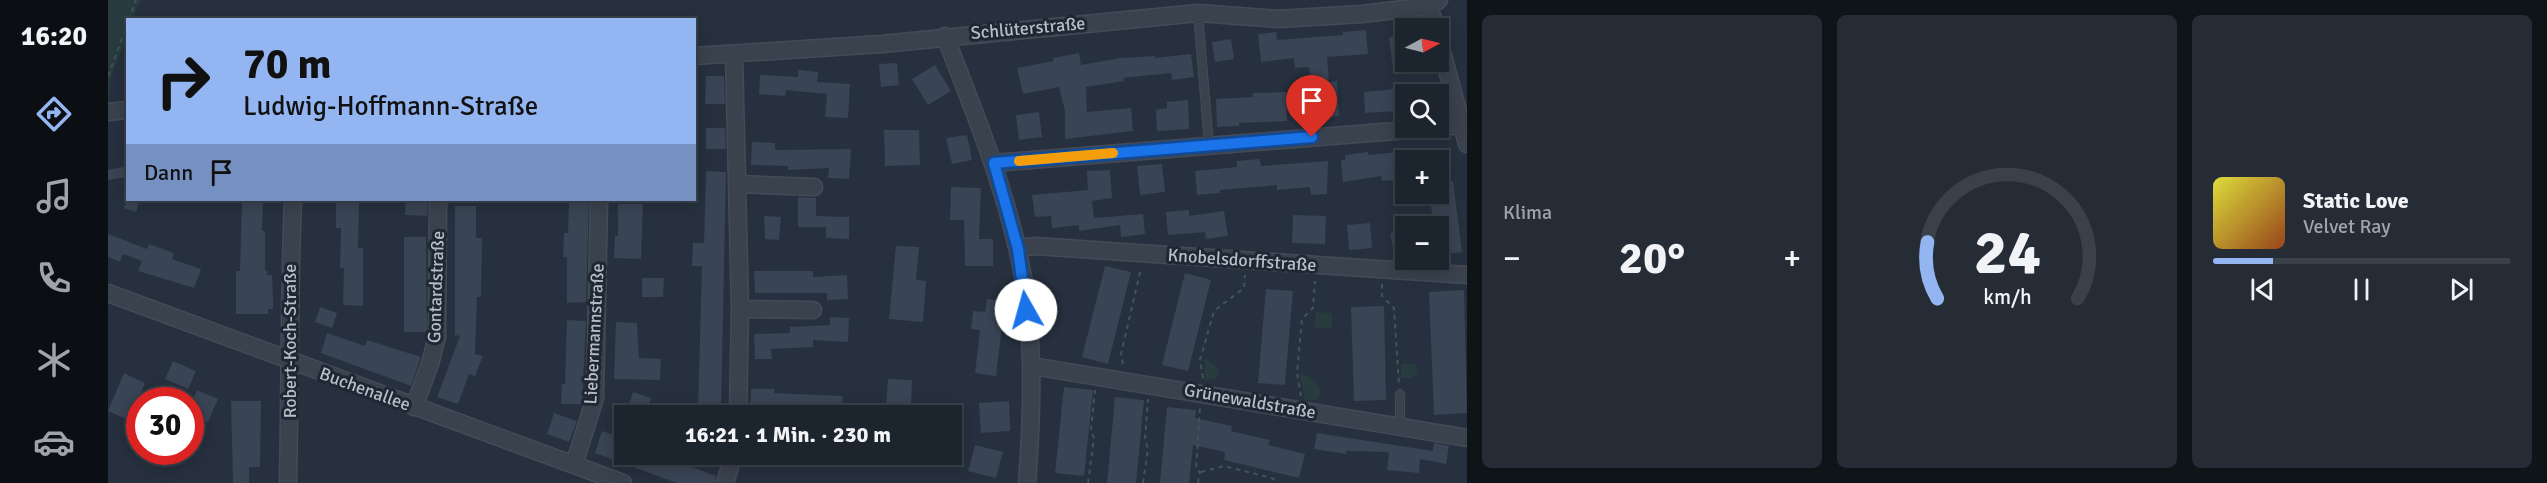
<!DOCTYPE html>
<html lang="de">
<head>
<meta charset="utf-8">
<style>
	:root { --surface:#1c242e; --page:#252c36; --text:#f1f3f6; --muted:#a0a4aa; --line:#3a414a; --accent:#93b6f2 }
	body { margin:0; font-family:Signika,sans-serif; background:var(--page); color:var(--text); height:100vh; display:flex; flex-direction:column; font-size:22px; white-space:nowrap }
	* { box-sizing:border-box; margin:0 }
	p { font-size:20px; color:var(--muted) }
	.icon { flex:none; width:33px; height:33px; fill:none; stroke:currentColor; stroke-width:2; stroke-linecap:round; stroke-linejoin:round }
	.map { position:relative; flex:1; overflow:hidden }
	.drawer { display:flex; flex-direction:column; gap:15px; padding:15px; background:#0f1419; width:1080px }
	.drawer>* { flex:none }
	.hud { position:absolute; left:18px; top:18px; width:570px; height:183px; border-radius:0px; box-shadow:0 3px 15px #0003,0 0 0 2px var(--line); background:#93b6f2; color:#111; overflow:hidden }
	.needle { width:39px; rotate:83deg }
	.tools { position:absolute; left:1287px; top:18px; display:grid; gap:12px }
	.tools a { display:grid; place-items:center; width:54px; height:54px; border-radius:0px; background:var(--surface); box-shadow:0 3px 15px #0003,0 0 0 2px var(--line); font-size:30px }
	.speed { position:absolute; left:18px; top:387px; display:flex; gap:12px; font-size:30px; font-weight:700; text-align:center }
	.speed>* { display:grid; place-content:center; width:78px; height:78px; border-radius:50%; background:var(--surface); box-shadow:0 3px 15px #0003,0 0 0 2px var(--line); line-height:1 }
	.speed .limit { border:9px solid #d22; background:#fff; color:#111 }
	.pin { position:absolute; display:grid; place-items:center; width:51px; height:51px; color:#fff; margin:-62px -26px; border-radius:50% 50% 50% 0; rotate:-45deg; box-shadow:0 0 6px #0007 }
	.pin .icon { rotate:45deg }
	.me { position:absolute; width:66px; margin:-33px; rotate:353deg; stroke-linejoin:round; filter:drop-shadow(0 0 4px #0008) }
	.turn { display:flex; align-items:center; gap:21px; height:126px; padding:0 18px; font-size:27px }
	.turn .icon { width:78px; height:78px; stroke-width:2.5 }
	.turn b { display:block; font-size:42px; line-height:51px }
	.then { display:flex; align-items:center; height:57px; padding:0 18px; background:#0003; gap:12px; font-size:22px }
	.big { font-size:45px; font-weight:700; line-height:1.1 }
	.drawer .tile { flex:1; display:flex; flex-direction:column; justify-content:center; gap:9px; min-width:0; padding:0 21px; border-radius:9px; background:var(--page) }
	.drawer .dial { align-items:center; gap:0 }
	.dial svg { height:156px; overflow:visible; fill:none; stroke:var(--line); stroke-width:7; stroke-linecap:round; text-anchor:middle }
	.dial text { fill:var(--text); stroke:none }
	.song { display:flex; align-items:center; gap:18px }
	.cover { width:72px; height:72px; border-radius:9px; background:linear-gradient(135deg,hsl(60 70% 55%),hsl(20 70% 35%)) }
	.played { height:6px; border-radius:3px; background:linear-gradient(90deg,var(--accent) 20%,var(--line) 20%) }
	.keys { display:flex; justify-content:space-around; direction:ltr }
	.heat { display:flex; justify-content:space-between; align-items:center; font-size:33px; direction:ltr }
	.drawer .tiles { flex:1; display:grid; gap:15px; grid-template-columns:repeat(3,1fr) }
	.trip { position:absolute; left:506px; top:405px; width:348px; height:60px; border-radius:0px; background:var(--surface); box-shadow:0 3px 15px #0003,0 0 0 2px var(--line); font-weight:700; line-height:60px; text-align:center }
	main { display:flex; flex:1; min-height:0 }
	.tabs { display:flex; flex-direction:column; width:108px; justify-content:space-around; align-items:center; background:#0b0e12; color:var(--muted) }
	.tabs .icon { width:42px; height:42px }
	.tabs .selected { color:var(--accent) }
	.tabs b { font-size:27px; color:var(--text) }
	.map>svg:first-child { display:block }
	.green { fill:#283c3f }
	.building { fill:#394454 }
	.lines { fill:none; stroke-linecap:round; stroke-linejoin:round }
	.lane-casing { stroke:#444b57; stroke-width:10 }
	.street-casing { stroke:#444b57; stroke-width:19 }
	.path { stroke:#415557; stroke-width:2; stroke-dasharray:4.5 4.5; stroke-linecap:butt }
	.lane { stroke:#3a424e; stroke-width:8 }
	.street { stroke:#3a424e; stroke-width:16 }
	.route-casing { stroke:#114b97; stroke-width:15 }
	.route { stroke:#1a73e8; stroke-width:10 }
	.slow { stroke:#f59e0b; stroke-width:10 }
	.labels { text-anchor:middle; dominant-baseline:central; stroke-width:6; stroke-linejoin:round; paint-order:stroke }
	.street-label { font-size:18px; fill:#b7bdc9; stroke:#1f2733 }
</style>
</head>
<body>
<main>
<nav class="tabs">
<b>16:20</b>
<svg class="icon selected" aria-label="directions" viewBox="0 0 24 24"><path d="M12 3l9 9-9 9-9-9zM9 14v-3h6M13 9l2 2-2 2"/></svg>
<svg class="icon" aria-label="music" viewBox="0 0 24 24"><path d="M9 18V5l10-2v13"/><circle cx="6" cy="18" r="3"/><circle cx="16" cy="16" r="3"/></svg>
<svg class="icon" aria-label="phone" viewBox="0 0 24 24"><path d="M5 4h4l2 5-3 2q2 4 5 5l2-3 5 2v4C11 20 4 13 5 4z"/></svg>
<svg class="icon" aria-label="climate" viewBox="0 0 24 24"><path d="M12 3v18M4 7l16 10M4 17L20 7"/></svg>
<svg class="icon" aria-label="car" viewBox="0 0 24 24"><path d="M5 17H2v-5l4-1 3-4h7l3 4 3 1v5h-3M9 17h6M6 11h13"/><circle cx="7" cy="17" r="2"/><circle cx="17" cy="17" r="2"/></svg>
</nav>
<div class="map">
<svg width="1359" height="483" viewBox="0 0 1359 483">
	<rect width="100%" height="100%" fill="#26303e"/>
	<path class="green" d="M0 0H33L25 19 20 20 19 35 3 78 0 106Z
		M1208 312 1224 313V329L1206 327Z
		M1096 359H1099L1111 369 1109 378 1098 380Z
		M1293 364H1307L1310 374 1301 378H1293Z
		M1192 374C1203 374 1210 383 1213 393L1209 400H1197Z
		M636 455H659V464L636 457Z"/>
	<path class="building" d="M1258 30 1260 54 1219 57 1221 82 1229 81 1231 116 1205 118 1201 67 1187 68 1186 58 1153 62 1150 34 1168 32 1169 40 1235 35V32Z
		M1298 35V68L1285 69 1281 37Z
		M1123 39 1126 59 1107 62 1104 42Z
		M971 53 973 65 1012 58 1047 56V58L1083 54 1086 77 1064 80 1063 73 1015 78 1016 81 978 87 979 112 1023 108 1025 131 957 139V111L951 87 915 94 909 68 946 61 945 58Z
		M789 63 791 85 773 87 771 64Z
		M827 65 843 91 820 105 804 79Z
		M690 70 710 72 709 82 742 84 740 118 717 117 719 94 678 90 677 96 651 94 652 75 690 77Z
		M598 76H616L617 104H597Z
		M1287 89 1288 111 1257 113 1256 92Z
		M1178 92 1179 121 1131 123V126L1109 127 1108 99 1145 97V93Z
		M1080 100 1081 129 1049 131 1048 110 1059 108V102Z
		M931 112 934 137 911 140 908 115Z
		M598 128H617L618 149H598Z
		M776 130H811L812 165 777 166Z
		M859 135 864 160 844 164 838 138Z
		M644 142 667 143V150L743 149 741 179 720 178 721 168 680 170V166L643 165Z
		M1332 148 1334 160H1298V179L1274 181 1273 176 1235 182 1233 160H1237V155L1260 152V155Z
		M1152 159 1153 166 1220 161 1219 194 1203 195 1202 187 1169 190V185L1112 190V193L1089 195 1087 171 1129 167V161Z
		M1054 164 1057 192 1032 195 1029 166Z
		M20 166V177L0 180V170Z
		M1002 170 1004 198 984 201 986 218 1035 214 1037 234 1013 237 1012 225 971 231V225L944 228 943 216 927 217 924 195 980 190 979 171Z
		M598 171 618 172 613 409H590L594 266H584L585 243H596Z
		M1345 181 1354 252 1330 255V226H1325L1322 194H1330V183Z
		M843 187 873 188 871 239H885V266H857L856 220H842Z
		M690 197 708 198V216L741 217V239L718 238V227H690Z
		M19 200H32L28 212 16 208Z
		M134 200H155L154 231H157V271H159V275H164L165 298V309H160V314H128V271H132Z
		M298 200H320L319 216 297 215Z
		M461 200H481L478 302 459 303V257H455L456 233H460Z
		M228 203H251L250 248H255V306L235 305 236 268H232L233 228H228Z
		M510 204H535L533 259 506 258 507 236H510Z
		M347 206H368V238H374L373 297H369L367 354 375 356 367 376 361 374 350 404 329 397 352 336 347 335Z
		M1081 210V216L1116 211 1120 236 1098 239 1097 232 1060 235 1058 212Z
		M1185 215 1218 216 1217 244 1184 243Z
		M656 216 673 217 671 240 657 239Z
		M1262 223 1264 248 1241 250 1239 225Z
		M1298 230V251L1286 253 1282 233Z
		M0 234 39 249 41 244 66 253 64 259 93 269 86 288 30 271 34 261 15 254 12 262 0 257Z
		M296 237H318L319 332H296Z
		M788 246 811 247 808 280 818 281 815 322 781 319Z
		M997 266 1023 272 1000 364 974 357Z
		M646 271H705V277L739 275 740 299 719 300V293H647Z
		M1077 273 1103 280 1080 371 1054 365Z
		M534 278H556L555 297H534Z
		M1158 289 1185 291 1177 385 1150 383Z
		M1356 290 1359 413 1326 415 1321 292Z
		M879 299 897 301 888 376 867 373 872 330 863 329 865 311 877 312Z
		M1276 306 1278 400 1246 401 1243 307Z
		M212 307 229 313 224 328 207 322Z
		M722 317 741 318 740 342 705 340V347L663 349 664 359H647L646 334 682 333V327L722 325Z
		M459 320 478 321 474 404H453L454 384H457Z
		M508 322 529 323 531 358 553 359 552 380 506 379Z
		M219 333 257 346 259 340 313 357 303 386 213 353Z
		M65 361 88 371 80 389 57 379Z
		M16 373 37 383 21 420 0 411Z
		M780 379 804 380 803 408 778 406Z
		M956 387 985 390 976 476 947 473Z
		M643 389H666V393L735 396 733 416H718V413L642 415Z
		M89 390 110 399 100 422 82 415V406Z
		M525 392 543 398 537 416 518 413Z
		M1007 397 1036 400 1028 483H999Z
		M123 401H153L152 467H141V483H125Z
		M901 401 902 431 873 433 871 403Z
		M1059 407 1088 410 1087 418 1124 426 1123 431 1162 440 1160 445 1197 454 1191 478 1116 460 1117 452 1085 445 1081 483H1052Z
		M446 413 469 421 461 442 439 434Z
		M494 431 512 437 506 454H550L608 476 607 483H569L487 453Z
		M1209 433 1325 451 1326 443 1341 446 1338 464 1312 459 1311 473 1279 470 1281 452 1238 451V454L1206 449Z
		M867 445 895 452 888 478 860 471Z
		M712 454H734L735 465 713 466Z"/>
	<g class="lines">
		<g class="lane-casing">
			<path id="lane" d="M1090 13 1101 145
				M1292 394V426"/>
		</g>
		<g class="street-casing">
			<path id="street" d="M1328 28 1321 6 1331 0
				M837 36C864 106 892 174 909 247 927 324 925 405 919 483
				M1330 37 1359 144
				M626 54 632 309 630 416
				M586 56 774 44 1090 13 1170 19 1254 14 1321 6
				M0 112 20 110
				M1330 127 1355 125
				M886 163 1325 128
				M631 184 706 187
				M910 248 927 246 1359 275
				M0 293 515 483
				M632 309 705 310
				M924 366 1359 438
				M306 407 322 364 329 337 330 200
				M466 465 487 398 491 200
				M180 483C182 388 181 294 185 200
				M617 483 626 454"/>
		</g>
		<path class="path" d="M21 20 28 0
			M0 76 20 23
			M1274 284V296L1286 308 1291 384
			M1015 364 1013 354 1033 268
			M1095 378 1092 360 1106 311 1136 288 1137 275
			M1193 396 1189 373 1194 319 1205 308 1207 281
			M1093 472 1116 466 1164 478 1170 483
			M980 483 986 438 983 430 987 390
			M1035 483 1040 449 1037 439 1040 399
			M1090 483 1092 472 1088 468 1092 408"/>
		<use href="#lane" class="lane"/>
		<use href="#street" class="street"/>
	</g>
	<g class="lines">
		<g class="route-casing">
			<path id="route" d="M918 310 910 249 886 163 1204 137"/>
		</g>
		<use href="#route" class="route"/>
		<path class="slow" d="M911 161 1005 153"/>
	</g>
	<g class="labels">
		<g class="street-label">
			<text transform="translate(920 28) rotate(-5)">Schlüterstraße</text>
			<text transform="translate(1134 260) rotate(4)">Knobelsdorffstraße</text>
			<text transform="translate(328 287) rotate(-88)">Gontardstraße</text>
			<text transform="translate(486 334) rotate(-87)">Liebermannstraße</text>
			<text transform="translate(182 341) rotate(-90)">Robert-Koch-Straße</text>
			<text transform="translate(257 389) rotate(20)">Buchenallee</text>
			<text transform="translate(1142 401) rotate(10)">Grünewaldstraße</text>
		</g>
	</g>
</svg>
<div class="tools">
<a><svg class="needle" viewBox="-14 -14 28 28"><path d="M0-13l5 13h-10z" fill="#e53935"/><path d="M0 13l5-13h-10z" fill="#a0a4aa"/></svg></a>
<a><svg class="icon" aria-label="search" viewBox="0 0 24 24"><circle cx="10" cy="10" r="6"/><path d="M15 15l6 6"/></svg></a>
<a>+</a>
<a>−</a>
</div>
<div class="speed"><div class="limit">30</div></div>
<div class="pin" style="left:1204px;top:137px;background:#d93025"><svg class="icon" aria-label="arrive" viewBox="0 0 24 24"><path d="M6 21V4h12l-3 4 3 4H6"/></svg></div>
<svg class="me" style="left:918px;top:310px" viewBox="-20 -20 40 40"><circle r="19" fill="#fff"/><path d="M0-13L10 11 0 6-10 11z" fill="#1a73e8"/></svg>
<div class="trip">16:21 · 1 Min. · 230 m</div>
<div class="hud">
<div class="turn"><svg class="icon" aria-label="right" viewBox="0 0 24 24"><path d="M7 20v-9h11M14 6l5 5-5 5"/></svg><div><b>70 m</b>Ludwig-Hoffmann-Straße</div></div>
<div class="then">Dann<svg class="icon" aria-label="arrive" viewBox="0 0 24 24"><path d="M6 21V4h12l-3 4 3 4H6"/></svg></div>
</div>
</div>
<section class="drawer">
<div class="tiles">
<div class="tile"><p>Klima</p>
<div class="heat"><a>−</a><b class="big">20°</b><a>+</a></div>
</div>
<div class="tile dial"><svg viewBox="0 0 100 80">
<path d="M14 69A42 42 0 1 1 86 69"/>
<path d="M14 69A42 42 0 0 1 9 40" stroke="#93b6f2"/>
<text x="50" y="56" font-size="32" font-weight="700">24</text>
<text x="50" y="72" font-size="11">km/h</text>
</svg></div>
<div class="tile">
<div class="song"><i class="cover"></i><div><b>Static Love</b><p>Velvet Ray</p></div></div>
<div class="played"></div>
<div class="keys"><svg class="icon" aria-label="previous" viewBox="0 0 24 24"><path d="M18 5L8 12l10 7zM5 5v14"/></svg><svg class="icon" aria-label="pause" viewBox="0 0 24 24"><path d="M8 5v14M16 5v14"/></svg><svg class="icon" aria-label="next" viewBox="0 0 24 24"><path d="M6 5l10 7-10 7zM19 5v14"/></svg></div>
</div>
</div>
</section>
</main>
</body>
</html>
